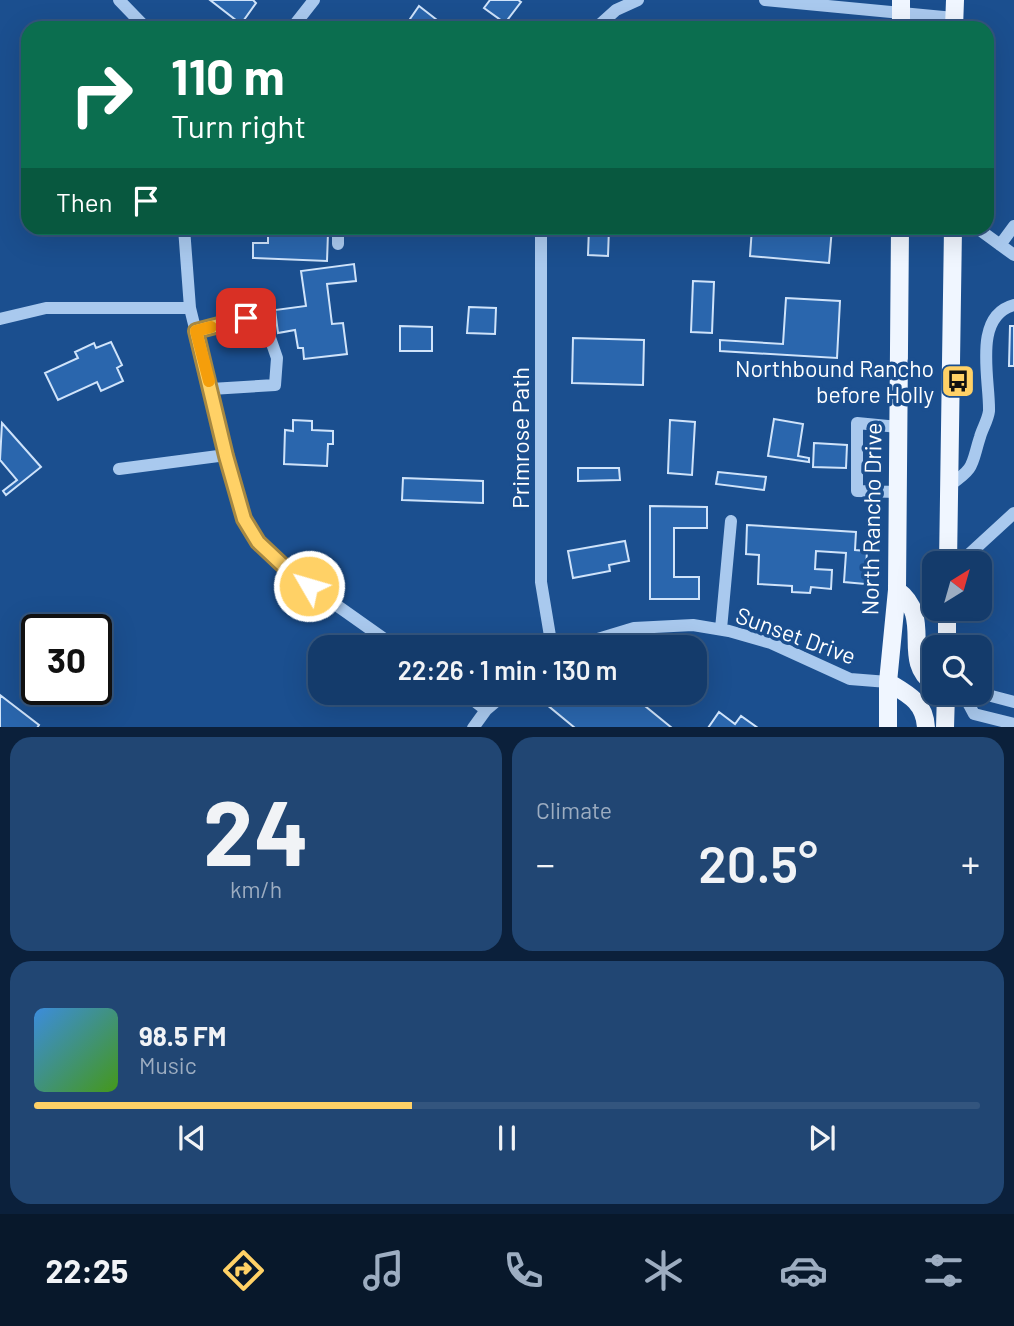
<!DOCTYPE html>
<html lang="en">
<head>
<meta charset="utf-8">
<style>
	:root { --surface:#143b6b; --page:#214673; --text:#f1f3f6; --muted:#9dadc1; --line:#33557e; --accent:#ffd166 }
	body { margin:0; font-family:Barlow,sans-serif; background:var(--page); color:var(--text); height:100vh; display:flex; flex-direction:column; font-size:26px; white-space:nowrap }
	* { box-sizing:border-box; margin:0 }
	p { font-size:23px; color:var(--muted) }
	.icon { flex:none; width:38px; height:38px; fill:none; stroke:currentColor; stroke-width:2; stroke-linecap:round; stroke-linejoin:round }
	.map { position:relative; height:727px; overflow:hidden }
	.sheet { display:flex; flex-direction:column; gap:10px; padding:10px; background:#0b203b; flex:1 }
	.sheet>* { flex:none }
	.hud { position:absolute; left:21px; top:21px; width:973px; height:214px; border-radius:21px; box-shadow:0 7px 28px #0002,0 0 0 2px var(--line); background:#0b6e4f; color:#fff; overflow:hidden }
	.needle { width:46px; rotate:37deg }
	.controls { position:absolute; left:922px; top:551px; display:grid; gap:14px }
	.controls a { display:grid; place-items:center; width:70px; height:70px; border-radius:14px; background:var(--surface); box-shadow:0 7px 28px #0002,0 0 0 2px var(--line); font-size:35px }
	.speed { position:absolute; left:21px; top:614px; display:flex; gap:14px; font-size:35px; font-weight:700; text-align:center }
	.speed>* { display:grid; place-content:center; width:91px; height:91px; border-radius:50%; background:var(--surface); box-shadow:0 7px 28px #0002,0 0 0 2px var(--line); line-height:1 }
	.speed .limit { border:4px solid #111; border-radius:10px; background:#fff; color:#111 }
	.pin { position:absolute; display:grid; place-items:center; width:60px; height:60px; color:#fff; margin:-30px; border-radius:14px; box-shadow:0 4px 10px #0006 }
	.me { position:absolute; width:77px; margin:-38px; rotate:308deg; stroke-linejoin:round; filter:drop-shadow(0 0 5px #0008) }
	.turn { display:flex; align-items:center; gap:24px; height:147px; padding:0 35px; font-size:32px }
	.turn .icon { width:91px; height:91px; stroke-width:2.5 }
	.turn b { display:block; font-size:49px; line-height:60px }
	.then { display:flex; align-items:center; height:66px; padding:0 35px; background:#0003; gap:14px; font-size:26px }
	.big { font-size:52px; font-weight:600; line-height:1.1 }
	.sheet .widget { flex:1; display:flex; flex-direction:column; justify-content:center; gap:10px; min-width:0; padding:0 24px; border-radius:21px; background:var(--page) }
	.sheet .dial { align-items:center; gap:0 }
	.dial b { font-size:91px; line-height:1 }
	.song { display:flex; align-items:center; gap:21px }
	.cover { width:84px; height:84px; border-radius:10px; background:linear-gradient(135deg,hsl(210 70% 55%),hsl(100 70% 35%)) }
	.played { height:7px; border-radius:4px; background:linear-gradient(90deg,var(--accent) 40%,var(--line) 40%) }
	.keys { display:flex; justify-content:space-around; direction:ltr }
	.heat { display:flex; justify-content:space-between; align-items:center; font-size:38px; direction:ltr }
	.sheet .tiles { flex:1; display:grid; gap:10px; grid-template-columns:1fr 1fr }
	.widget:last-child { grid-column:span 2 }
	.trip { position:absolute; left:308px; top:635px; width:399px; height:70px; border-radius:21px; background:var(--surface); box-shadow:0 7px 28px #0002,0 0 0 2px var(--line); font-weight:600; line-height:70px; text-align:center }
	.tab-bar { display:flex; height:112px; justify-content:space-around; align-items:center; background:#08182b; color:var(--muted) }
	.tab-bar .icon { width:49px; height:49px }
	.tab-bar .selected { color:var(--accent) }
	.tab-bar b { font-size:32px; color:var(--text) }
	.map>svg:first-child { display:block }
	.building { fill:#2a66ad; stroke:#cfe3fa; stroke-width:2 }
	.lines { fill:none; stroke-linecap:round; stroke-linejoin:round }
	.minor { stroke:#a9c9ee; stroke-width:12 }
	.major { stroke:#f0f6ff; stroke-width:18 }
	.route-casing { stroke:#a68842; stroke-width:18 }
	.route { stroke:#ffd166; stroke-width:12 }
	.slow { stroke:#f59e0b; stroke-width:12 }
	.labels { text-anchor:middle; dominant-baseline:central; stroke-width:7; stroke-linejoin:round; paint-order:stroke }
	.poi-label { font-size:23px; fill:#fff; stroke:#1b4f8f; text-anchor:end }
	.street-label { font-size:23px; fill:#fff; stroke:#1b4f8f }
</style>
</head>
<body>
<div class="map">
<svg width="1014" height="728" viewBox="0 0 1014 728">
	<rect width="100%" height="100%" fill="#1b4f8f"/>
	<path class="building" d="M210 0H253L256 3 241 24Z
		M490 0H518L521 2 505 23 484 8Z
		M419 6 446 27V28H417L419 26 410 19Z
		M268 228 328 233 327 261 253 258V243H268Z
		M589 228H609L608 256 588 255Z
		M752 228H832L829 263 750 256Z
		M354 264 356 281 327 284 332 324 343 323 347 354 304 359 303 348H298L295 330 278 333 275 310 306 306 301 271Z
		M693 281 714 282 712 333 691 332Z
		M786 298 840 301 837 358 720 351V340L783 344Z
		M469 307 496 308 495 334 467 333Z
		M400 326 432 327V351H400Z
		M1010 326H1014V366H1009Z
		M573 338 644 340 643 385 572 383Z
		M111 342 122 365 117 368 123 381 101 391 97 382 58 400 45 373 78 358 75 352 94 343 96 348Z
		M774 419 803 424 798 456 809 458V462L768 456Z
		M293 420 312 421V430L333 431V444H328L327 466 284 464 285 430 293 431Z
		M670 420 695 422 692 475 668 473Z
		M2 423 41 467 6 495 3 491 17 480 0 460Z
		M814 443 847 445 846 468 813 467Z
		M578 468H619L620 480 578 481Z
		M718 472 766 477 764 490 716 484Z
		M403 478 483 481V503L402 500Z
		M650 506 707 507V528H674V577H699V599H650Z
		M747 525 856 532 855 550 867 551 865 584 844 582 846 553 816 551 815 569 832 570 831 589 811 587 810 593 792 592V586L758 584 759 555 746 554Z
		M625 541 629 561 609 565 610 571 573 578 568 551Z
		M555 693H629L672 728H575L546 704Z
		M0 695 39 725 37 728H0Z
		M719 712 735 724 741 716 758 728H708Z"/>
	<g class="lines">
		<path class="minor" d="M119 0 146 28
			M765 0 954 18
			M292 28 314 0
			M596 28 616 10 638 0
			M184 228 190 308
			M338 228V244
			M541 228V582L552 648
			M977 228 1014 255
			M1000 245 1014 226
			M0 319 46 308H190L226 455 244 519 258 542 291 573 397 648
			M196 331 246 318 268 332 277 358 275 385 211 389
			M119 469 226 455
			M950 485C976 467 971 465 980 437 982 429 988 420 989 411 990 380 972 316 1014 305
			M898 492 857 491V423L898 427
			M948 559 965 558 1014 513
			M721 629 731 521
			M568 648 634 628 693 625 729 631 771 643 850 679 888 682
			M464 693 486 710
			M948 693 966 699 974 714 1014 724
			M980 693 1014 702
			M473 728 486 710 506 693"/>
		<path class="major" d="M901 28V0
			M954 28 955 0
			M948 564 953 228
			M897 590C935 618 899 660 934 684
			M947 648V609
			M888 682C908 694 925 702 926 728
			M888 728V682L897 590 900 228
			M945 728 946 693"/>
	</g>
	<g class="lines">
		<g class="route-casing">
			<path id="route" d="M246 318 196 331 226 456 244 519 258 542 291 573 309 586"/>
		</g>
		<use href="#route" class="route"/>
		<path class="slow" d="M209 381 196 331 211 327"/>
	</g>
	<defs>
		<g id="bus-square" transform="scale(1.75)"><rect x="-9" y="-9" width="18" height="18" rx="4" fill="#ffd166" stroke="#1b4f8f"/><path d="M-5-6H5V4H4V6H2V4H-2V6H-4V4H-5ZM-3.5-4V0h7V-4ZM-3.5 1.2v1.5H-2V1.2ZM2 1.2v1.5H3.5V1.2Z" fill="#111"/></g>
	</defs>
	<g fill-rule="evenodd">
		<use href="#bus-square" x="958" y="381"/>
	</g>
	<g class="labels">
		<g class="poi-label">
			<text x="934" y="368">Northbound Rancho<tspan x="934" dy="26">before Holly</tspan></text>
		</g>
		<g class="street-label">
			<text transform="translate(520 438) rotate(-90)">Primrose Path</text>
			<text transform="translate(871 519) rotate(-89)">North Rancho Drive</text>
			<text transform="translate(796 635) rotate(20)">Sunset Drive</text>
		</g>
	</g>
</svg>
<div class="controls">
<a><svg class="needle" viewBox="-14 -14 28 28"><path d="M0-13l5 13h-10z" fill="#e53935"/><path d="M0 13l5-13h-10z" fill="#9dadc1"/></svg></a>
<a><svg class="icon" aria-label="search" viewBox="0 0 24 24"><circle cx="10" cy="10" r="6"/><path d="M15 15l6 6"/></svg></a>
</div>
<div class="speed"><div class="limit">30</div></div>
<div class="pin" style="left:246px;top:318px;background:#d93025"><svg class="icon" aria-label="arrive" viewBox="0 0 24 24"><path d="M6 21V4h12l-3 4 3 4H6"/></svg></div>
<svg class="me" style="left:309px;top:586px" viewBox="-20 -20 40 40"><circle r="17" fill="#ffd166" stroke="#fff" stroke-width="3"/><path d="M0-11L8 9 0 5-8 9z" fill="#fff"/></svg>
<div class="trip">22:26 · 1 min · 130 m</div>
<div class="hud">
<div class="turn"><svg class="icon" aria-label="right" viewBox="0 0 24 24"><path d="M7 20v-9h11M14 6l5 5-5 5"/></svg><div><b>110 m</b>Turn right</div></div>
<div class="then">Then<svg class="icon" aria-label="arrive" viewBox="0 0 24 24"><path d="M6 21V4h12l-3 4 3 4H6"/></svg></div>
</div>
</div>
<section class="sheet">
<div class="tiles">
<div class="widget dial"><b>24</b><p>km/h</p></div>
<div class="widget"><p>Climate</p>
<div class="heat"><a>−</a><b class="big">20.5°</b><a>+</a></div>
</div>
<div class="widget">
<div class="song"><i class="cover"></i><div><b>98.5 FM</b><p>Music</p></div></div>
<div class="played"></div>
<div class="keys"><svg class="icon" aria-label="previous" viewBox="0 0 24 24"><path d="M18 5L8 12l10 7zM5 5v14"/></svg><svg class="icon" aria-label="pause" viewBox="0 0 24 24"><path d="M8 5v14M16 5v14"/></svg><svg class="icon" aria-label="next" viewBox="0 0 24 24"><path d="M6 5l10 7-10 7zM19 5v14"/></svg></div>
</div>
</div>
</section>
<nav class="tab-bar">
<b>22:25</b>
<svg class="icon selected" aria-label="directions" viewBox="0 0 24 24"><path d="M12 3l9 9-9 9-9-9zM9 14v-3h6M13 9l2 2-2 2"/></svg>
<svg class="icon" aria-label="music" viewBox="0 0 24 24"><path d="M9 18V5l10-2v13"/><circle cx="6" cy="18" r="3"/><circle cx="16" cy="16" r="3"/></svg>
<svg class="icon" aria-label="phone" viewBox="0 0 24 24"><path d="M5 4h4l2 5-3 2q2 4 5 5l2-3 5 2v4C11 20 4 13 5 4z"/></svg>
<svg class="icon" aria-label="climate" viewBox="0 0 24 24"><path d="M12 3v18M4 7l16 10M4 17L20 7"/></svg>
<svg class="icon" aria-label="car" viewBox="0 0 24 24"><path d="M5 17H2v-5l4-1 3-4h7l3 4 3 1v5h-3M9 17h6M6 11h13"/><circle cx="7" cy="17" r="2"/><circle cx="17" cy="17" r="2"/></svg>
<svg class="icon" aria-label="filters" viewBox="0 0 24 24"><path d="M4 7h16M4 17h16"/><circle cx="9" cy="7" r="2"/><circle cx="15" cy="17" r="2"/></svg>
</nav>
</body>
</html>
